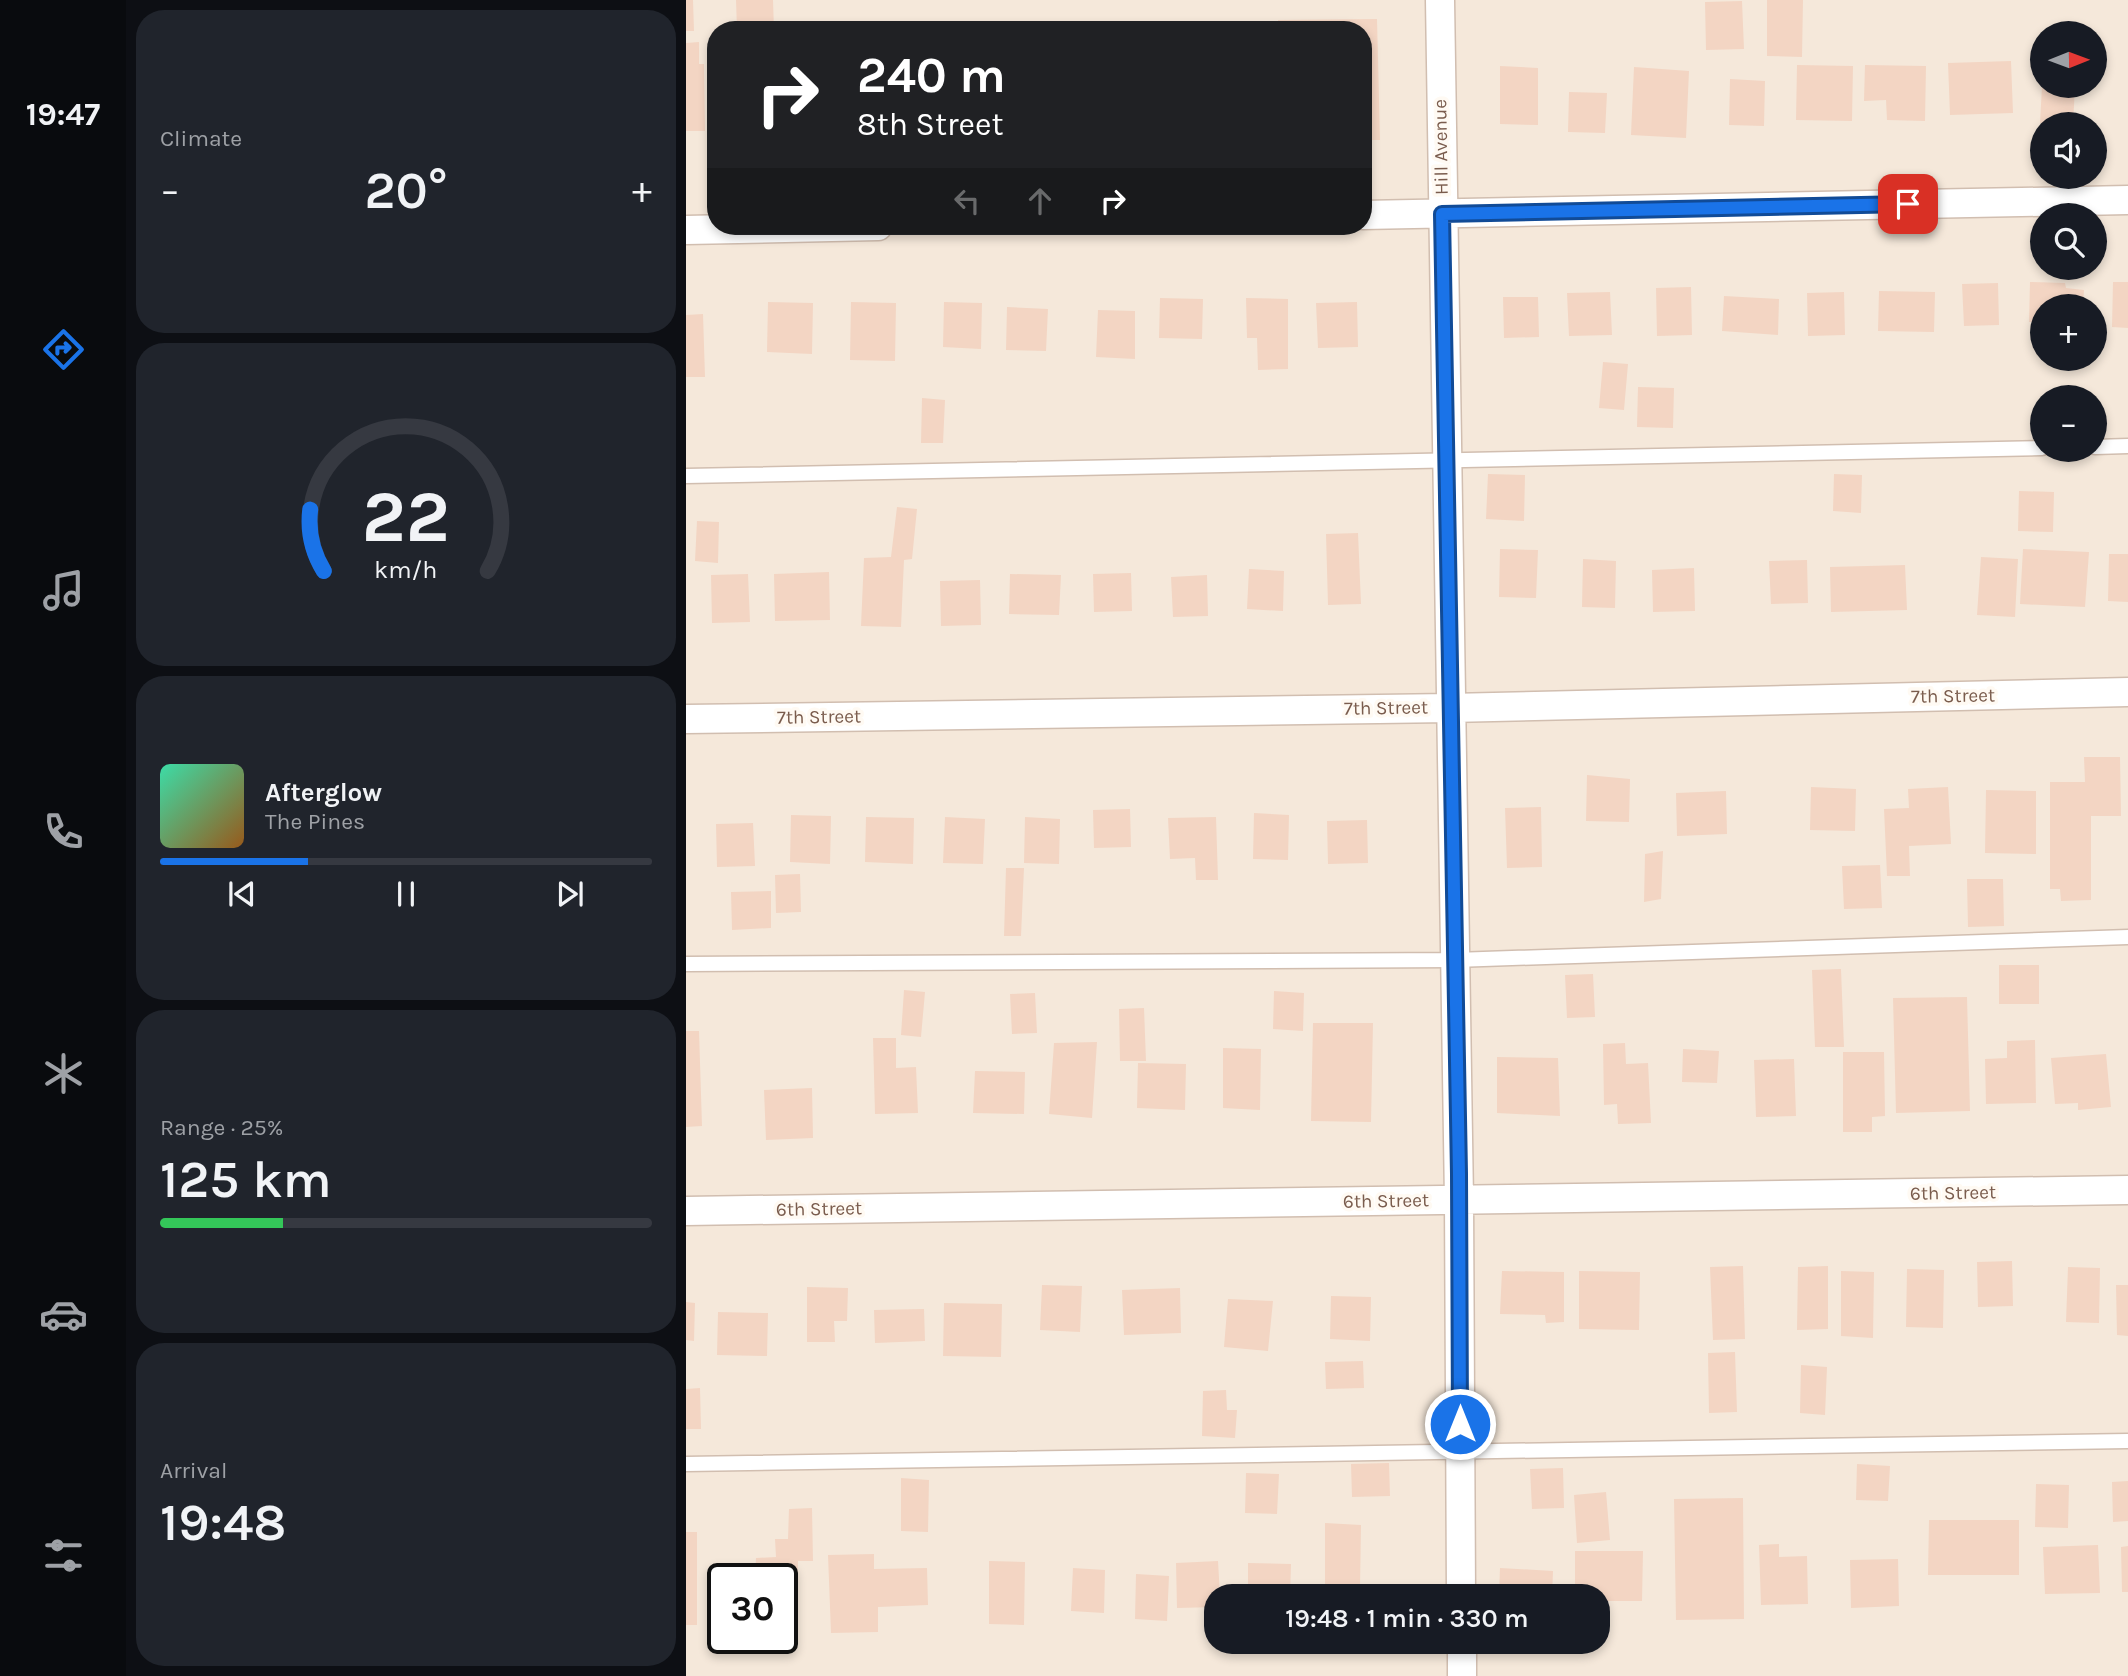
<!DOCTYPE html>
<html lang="en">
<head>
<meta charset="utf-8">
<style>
	:root { --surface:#171b24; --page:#20242c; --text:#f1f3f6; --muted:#9ea1a6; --line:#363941; --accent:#1a73e8 }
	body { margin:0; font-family:Karla,sans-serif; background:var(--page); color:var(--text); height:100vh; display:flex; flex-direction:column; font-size:26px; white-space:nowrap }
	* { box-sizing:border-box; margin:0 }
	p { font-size:23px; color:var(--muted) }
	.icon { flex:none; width:38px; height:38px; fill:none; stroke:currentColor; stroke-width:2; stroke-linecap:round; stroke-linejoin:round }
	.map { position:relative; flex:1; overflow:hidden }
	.drawer { display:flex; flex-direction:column; gap:10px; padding:10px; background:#0d0f14; width:560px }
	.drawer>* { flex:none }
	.banner { position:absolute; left:21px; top:21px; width:665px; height:214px; border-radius:28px; box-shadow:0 4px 10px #0003; background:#202124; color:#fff; overflow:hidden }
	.needle { width:46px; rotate:89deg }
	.controls { position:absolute; left:1344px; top:21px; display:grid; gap:14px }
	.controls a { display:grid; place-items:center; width:77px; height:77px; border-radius:50%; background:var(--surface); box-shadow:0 4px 10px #0003; font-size:35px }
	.speed { position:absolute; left:21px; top:1563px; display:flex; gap:14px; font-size:35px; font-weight:700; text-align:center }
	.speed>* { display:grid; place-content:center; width:91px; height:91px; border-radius:50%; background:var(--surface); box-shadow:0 4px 10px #0003; line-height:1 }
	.speed .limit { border:4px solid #111; border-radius:10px; background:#fff; color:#111 }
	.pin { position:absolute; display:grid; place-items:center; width:60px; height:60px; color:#fff; margin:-30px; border-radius:14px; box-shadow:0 4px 10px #0006 }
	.me { position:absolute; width:77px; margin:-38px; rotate:0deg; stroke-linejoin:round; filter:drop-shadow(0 0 5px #0008) }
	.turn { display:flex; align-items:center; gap:24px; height:147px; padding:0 35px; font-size:32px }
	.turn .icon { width:91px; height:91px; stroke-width:2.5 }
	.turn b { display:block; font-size:49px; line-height:60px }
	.lanes { display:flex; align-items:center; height:66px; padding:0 35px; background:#0003; justify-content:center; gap:35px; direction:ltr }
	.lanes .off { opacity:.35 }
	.big { font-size:52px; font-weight:600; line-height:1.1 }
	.drawer .card { flex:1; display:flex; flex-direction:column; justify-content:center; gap:10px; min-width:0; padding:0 24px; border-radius:28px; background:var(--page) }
	.drawer .dial { align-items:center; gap:0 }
	.dial svg { height:182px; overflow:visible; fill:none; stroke:var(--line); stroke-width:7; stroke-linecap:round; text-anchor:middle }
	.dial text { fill:var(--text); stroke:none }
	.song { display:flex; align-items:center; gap:21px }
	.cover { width:84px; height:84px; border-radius:10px; background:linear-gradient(135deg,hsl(160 70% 55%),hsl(30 70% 35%)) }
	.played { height:7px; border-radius:4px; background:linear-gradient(90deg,var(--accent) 30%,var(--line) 30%) }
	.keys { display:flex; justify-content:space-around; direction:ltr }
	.heat { display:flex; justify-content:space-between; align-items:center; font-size:38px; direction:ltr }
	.charge { height:10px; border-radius:5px; background:linear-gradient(90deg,#34c759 25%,var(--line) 0) }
	.trip { position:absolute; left:518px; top:1584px; width:406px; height:70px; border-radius:28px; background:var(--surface); box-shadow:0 4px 10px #0003; font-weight:600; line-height:70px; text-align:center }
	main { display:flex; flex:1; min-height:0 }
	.dock { display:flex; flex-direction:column; width:126px; justify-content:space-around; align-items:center; background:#090b0e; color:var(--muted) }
	.dock .icon { width:49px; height:49px }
	.dock .selected { color:var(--accent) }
	.dock b { font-size:32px; color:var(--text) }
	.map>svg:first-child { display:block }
	.residential { fill:#f5e8da; fill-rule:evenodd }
	.building { fill:#f3d5c3 }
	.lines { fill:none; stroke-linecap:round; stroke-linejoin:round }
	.lane-casing { stroke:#d1beb0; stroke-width:17 }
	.street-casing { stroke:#d1beb0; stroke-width:31 }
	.lane { stroke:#fff; stroke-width:14 }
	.street { stroke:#fff; stroke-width:28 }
	.route-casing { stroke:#114b97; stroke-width:18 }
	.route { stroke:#1a73e8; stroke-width:12 }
	.labels { text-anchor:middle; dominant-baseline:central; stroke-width:7; stroke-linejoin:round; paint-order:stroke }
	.street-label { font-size:19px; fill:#7a5c4d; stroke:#fffaf3 }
</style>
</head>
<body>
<main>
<nav class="dock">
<b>19:47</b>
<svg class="icon selected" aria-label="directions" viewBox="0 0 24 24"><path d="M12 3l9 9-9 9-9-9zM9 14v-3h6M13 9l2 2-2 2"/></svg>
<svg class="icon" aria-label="music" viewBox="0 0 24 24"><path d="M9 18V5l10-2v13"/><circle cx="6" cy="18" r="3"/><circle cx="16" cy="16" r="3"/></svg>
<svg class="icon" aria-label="phone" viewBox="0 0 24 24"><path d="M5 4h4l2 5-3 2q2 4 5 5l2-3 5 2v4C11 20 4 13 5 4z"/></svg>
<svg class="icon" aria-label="climate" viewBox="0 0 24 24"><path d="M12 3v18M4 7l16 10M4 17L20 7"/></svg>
<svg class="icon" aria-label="car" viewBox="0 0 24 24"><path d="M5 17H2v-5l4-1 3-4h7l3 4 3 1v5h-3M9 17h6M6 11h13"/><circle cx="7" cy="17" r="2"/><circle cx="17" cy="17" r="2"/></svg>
<svg class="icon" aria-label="filters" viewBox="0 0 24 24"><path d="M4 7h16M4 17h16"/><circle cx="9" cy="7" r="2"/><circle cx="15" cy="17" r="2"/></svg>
</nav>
<section class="drawer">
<div class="card"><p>Climate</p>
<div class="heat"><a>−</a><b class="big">20°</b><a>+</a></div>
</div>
<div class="card dial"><svg viewBox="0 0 100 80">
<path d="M14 69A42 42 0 1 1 86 69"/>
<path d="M14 69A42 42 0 0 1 8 42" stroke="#1a73e8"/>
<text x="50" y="56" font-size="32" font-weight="700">22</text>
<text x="50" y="72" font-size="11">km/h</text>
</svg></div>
<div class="card">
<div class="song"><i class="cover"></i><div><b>Afterglow</b><p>The Pines</p></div></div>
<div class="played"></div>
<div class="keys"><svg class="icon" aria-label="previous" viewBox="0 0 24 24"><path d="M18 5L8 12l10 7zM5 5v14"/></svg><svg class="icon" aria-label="pause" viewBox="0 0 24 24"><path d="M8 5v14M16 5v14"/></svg><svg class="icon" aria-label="next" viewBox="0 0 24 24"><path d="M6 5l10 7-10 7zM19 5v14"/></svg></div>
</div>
<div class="card"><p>Range · 25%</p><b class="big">125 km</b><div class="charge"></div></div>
<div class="card"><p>Arrival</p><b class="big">19:48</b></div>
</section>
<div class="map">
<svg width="1442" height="1676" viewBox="0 0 1442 1676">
	<rect width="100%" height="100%" fill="#fdf6ec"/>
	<path class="residential" d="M0 0H1442V1676H0ZM30 30H677V226H30ZM1356 33H1409V86H1356ZM1356 124H1409V177H1356ZM1356 215H1409V268H1356ZM1356 306H1409V359H1356ZM1356 397H1409V450H1356ZM37 1578H96V1638H37ZM530 1596H912V1642H530Z"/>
	<path class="building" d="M0 0H7L8 31H0Z
		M50 0H87L88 30H51Z
		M1081 0H1117L1116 57 1081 56Z
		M1056 1 1058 49 1020 50 1019 2Z
		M691 19 694 140H677V30H593L592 20Z
		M13 42V64H18L19 131H0V43Z
		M1325 61 1327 113 1264 115 1262 63Z
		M1111 65 1167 66 1166 121 1110 120Z
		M1179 65 1240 66 1239 121 1201 120 1200 100 1178 101Z
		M814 66 852 68V125L814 124Z
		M948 67 1003 71 1000 138 945 135Z
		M1044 79 1079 81 1078 126 1043 125Z
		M1356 86H1389L1387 124 1354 123Z
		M883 92 921 93 919 133 882 132Z
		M1344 282 1379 283 1380 288 1398 290 1397 306H1356V322H1343Z
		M1427 282H1442V328L1426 327Z
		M1312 283 1313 325 1278 326 1276 284Z
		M1005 287 1006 335 971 336 970 288Z
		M1193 291 1249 292 1248 332 1192 331Z
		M924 292 926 335 883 336 881 293Z
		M1158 292 1159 335 1122 336 1121 293Z
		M1038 296 1093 299 1092 335 1036 331Z
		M817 297H852L853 337 818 338Z
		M474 298 517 299 516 339 473 338Z
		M560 298 602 299V369L572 370 571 338H561Z
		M82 302 127 303 126 354 81 352Z
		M165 302 210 303 209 361 164 360Z
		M258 302 296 303 295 349 257 347Z
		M671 302 672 347 632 348 630 303Z
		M321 307 362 309 360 351 320 350Z
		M412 310 449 311V359L410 357Z
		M17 314 19 377H0V315Z
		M917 362 942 364 938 410 913 408Z
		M952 387 988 388 987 428 951 427Z
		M236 398 259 400 257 443H235Z
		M802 474 839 475 838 521 800 519Z
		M1148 474 1176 475 1175 513 1147 511Z
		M1333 491 1368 492 1367 532 1332 531Z
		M211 507 231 509 226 559 218 560 215 627 175 626 178 558 205 557Z
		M11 521 33 522 32 563 9 561Z
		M672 533 675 604 642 605 640 534Z
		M814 549 852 550 850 598 813 597Z
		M1337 549 1403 552 1399 607 1334 604Z
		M1423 554H1442V602L1422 601Z
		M1295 557 1332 559 1329 617 1291 615Z
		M897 559 930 561 929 608 896 607Z
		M1121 560 1122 603 1085 604 1083 561Z
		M1219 565 1221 610 1145 612 1144 567Z
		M1008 568 1009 611 967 612 966 570Z
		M563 569 598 571 597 611 561 609Z
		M143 572 144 620 89 621 88 574Z
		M445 573 446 611 408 612 407 574Z
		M62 574 64 622 26 623 25 575Z
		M324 574 375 575 373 615 323 614Z
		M521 575 522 616 487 617 485 577Z
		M294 580 295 625 255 626 254 581Z
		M1398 757H1434L1435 816H1405V900L1375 901 1374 889H1364V782H1399Z
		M901 775 944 779 943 822 900 821Z
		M1125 787 1170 789 1169 831 1124 830Z
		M1262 787 1265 844 1223 846 1224 876H1201L1198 809 1223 808 1222 789Z
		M1300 790 1350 791V854L1299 853Z
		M1040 791 1041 834 991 836 990 793Z
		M855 807 856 867 821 868 819 808Z
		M444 809 445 847 408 848 407 810Z
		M568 813 603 815 602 860 567 859Z
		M105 815 145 816 144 864 104 862Z
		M180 817 228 818 227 864 179 862Z
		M259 817 299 819 297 864 257 863Z
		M339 817 374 819 373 864 338 863Z
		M530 817 532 880H510L509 858 484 859 482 818Z
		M681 820 682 863 642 864 641 821Z
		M67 823 69 866 31 867 30 824Z
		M977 851 975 899 958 902 959 854Z
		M1194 865 1196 908 1158 909 1156 866Z
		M320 868H338L335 936H318Z
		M114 874 115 912 90 913 89 875Z
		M1281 879H1317L1318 926 1282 927Z
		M85 891V928L46 930 45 892Z
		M1313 965H1353V1004H1313Z
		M1155 969 1158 1047H1129L1126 970Z
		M907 974 909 1017 881 1018 879 975Z
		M218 990 239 992 235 1037 215 1035Z
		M588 991 618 993 617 1031 587 1029Z
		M349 993 351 1033 326 1034 324 994Z
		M1281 997 1284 1111 1210 1113 1207 998Z
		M458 1008 460 1061H434L433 1009Z
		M627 1023H687L685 1122 625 1121Z
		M0 1031H13L16 1126 0 1127Z
		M187 1038H210V1068L230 1067 232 1113 189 1114Z
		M1349 1040 1350 1103 1300 1104 1299 1059 1321 1058V1041Z
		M411 1042 406 1118 363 1114 368 1043Z
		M939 1043 940 1064 962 1063 965 1123 932 1124 931 1104 918 1105 917 1044Z
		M537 1048 575 1049 574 1110 537 1108Z
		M997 1049 1033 1051 1031 1083 996 1082Z
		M1157 1052H1198L1199 1116 1186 1117V1132H1157Z
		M1420 1054 1425 1107 1392 1110V1103L1369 1104 1365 1058Z
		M811 1057 872 1058 874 1116 811 1113Z
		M1108 1059 1110 1116 1070 1117 1068 1060Z
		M452 1063 500 1064 499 1110 451 1108Z
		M289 1071 339 1072 338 1114 287 1113Z
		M126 1088 127 1138 80 1140 78 1090Z
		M1326 1261 1327 1306 1292 1307 1291 1262Z
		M1057 1266 1059 1339 1027 1340 1024 1267Z
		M1142 1266V1329L1111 1330 1112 1267Z
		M1382 1267 1414 1268 1413 1323 1380 1322Z
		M1221 1269 1258 1270 1257 1328 1220 1327Z
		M816 1271 878 1272V1322L860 1323 859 1315 814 1314Z
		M893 1271 954 1272 953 1330 893 1329Z
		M1155 1271 1188 1272 1187 1338 1155 1336Z
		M356 1285 396 1286 394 1332 354 1330Z
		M1430 1285H1442V1336L1431 1335Z
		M121 1287 162 1288 161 1321H148L149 1342H121Z
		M494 1288 495 1333 438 1335 436 1290Z
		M645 1296 685 1297 684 1341 644 1339Z
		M542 1299 587 1301 582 1351 538 1347Z
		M0 1302 9 1303 8 1341 0 1340Z
		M258 1303 316 1304 315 1357 257 1356Z
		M238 1309 239 1341 189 1343 188 1310Z
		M32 1312 82 1313 81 1356 31 1355Z
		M1049 1352 1051 1412 1023 1413 1022 1353Z
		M677 1361 678 1388 640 1389 639 1362Z
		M1115 1365 1141 1367 1139 1415 1114 1413Z
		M14 1388 15 1429H0V1389Z
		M540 1390 541 1410H551L549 1438 516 1436 517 1391Z
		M703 1463 704 1496 666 1497 665 1464Z
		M1171 1464 1204 1466 1202 1501 1170 1500Z
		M877 1468 878 1508 846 1509 844 1469Z
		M560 1473 593 1474 591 1514 559 1513Z
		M215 1478 243 1480 242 1532 215 1531Z
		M1442 1481V1521L1427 1522 1426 1482Z
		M1350 1484 1383 1485 1382 1528 1349 1527Z
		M920 1492 924 1540 891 1543 888 1495Z
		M1057 1498 1058 1619 990 1620 988 1499Z
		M126 1508 127 1561H112L111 1604H96V1578H69L70 1558 90 1557 89 1539H102L103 1509Z
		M1243 1520H1333V1575H1242Z
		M639 1523 675 1525 674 1587 639 1586Z
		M0 1532H11V1625H0Z
		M1093 1544V1557L1121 1556 1122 1604 1075 1605 1073 1545Z
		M1412 1545 1414 1593 1359 1594 1357 1547Z
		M1442 1546V1592H1436L1435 1547Z
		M889 1551H957L956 1601H912V1596H889Z
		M188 1554V1569L241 1568 242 1605 192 1607V1632L145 1633 142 1555Z
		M1212 1559 1213 1606 1165 1608 1164 1560Z
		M303 1561 339 1562 338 1625 303 1624Z
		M532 1561 534 1596H530V1607L491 1608 490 1563Z
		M562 1563 605 1564 604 1596H562Z
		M387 1568 419 1570 418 1613 385 1611Z
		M814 1568 867 1571 866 1596H813Z
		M450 1574 483 1576 481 1621 449 1619Z"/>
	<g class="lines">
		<g class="lane-casing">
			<path id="lane" d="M1409 447 1442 446
				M0 476 1356 448
				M0 964 769 960 1442 937
				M0 1464 1442 1441"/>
		</g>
		<g class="street-casing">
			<path id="street" d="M754 0 773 1200 775 1596
				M677 215 1442 200
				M0 230 192 226
				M0 719 764 708 1442 692
				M0 1211 1442 1190
				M776 1642V1676"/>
		</g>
		<use href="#lane" class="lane"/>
		<use href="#street" class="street"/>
	</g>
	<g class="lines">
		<g class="route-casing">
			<path id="route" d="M774 1424 773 1174 756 214 1222 204"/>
		</g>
		<use href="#route" class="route"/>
	</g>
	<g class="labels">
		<g class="street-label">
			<text transform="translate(755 147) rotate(-91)">Hill Avenue</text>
			<text transform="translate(1267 696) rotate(-1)">7th Street</text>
			<text transform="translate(700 708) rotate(-1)">7th Street</text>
			<text transform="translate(133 717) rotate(-1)">7th Street</text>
			<text transform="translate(1267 1193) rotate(-1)">6th Street</text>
			<text transform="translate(700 1201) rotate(-1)">6th Street</text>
			<text transform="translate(133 1209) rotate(-1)">6th Street</text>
		</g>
	</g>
</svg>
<div class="controls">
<a><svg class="needle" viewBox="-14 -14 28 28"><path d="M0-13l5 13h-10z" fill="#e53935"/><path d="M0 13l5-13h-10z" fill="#9ea1a6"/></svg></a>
<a><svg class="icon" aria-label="sound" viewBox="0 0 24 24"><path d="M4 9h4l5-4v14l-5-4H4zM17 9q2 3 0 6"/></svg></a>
<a><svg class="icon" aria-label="search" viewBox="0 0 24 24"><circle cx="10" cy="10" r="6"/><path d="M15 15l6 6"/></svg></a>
<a>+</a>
<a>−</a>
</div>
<div class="speed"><div class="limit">30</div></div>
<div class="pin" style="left:1222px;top:204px;background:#d93025"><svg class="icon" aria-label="arrive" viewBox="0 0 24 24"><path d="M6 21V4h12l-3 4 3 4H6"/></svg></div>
<svg class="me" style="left:774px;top:1424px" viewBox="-20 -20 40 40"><circle r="17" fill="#1a73e8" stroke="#fff" stroke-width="3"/><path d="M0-11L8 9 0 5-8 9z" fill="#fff"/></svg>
<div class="trip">19:48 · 1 min · 330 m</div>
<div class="banner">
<div class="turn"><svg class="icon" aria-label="right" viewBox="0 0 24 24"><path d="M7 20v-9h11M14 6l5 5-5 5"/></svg><div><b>240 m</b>8th Street</div></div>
<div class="lanes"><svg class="icon off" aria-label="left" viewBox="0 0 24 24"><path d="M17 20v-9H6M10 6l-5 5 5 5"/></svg><svg class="icon off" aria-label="ahead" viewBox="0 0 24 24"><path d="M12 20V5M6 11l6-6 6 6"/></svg><svg class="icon" aria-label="right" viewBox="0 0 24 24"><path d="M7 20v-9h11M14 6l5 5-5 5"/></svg></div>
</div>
</div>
</main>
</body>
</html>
